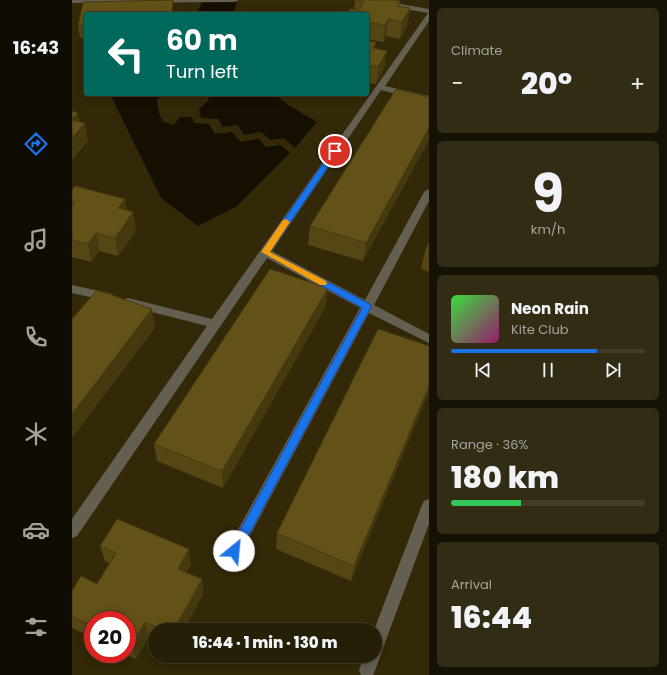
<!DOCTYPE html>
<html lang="en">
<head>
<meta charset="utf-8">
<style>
	:root { --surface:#261f07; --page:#322c15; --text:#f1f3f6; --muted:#a4a29b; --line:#423d28; --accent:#1a73e8 }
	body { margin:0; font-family:Poppins,sans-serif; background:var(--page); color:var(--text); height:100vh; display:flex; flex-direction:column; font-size:15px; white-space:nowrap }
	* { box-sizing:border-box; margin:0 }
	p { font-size:13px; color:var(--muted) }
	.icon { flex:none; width:22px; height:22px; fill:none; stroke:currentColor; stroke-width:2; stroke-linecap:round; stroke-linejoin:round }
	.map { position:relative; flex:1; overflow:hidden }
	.details { display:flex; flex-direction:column; gap:8px; padding:8px; background:#151104; width:238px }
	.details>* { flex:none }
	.top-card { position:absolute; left:12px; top:12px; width:285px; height:84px; border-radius:4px; box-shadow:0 2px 10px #0003,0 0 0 1px var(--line); background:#00695c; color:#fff; overflow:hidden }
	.speed { position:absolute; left:12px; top:611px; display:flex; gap:8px; font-size:20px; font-weight:700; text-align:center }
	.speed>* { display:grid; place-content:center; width:52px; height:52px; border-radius:50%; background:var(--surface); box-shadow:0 2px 10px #0003,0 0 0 1px var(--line); line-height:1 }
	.speed .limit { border:6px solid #d22; background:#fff; color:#111 }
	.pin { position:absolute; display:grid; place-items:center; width:34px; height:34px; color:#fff; margin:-17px; border:2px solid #fff; border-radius:50%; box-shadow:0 1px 4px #0007 }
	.me { position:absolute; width:44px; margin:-22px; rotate:28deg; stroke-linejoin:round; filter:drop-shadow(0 0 3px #0008) }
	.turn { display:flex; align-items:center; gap:14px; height:84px; padding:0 16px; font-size:18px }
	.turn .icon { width:52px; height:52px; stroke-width:2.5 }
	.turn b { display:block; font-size:28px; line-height:34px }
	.big { font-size:30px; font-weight:800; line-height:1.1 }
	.details .widget { flex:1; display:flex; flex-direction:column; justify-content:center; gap:6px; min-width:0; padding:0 14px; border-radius:6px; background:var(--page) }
	.details .dial { align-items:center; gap:0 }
	.dial b { font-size:52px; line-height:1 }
	.song { display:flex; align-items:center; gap:12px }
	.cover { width:48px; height:48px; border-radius:6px; background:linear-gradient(135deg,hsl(120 70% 55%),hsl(320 70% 35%)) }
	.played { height:4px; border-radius:2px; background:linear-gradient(90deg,var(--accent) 75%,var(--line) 75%) }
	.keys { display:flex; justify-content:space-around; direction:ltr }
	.heat { display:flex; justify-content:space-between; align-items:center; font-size:22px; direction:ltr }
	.charge { height:6px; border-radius:3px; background:linear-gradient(90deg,#34c759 36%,var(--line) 0) }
	.trip { position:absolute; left:76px; top:623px; width:234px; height:40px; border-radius:20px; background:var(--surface); box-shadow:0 2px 10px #0003,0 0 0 1px var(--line); font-weight:800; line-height:40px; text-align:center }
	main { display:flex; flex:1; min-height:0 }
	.tab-bar { display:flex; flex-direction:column; width:72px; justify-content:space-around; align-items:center; background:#0f0c03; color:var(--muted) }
	.tab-bar .icon { width:28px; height:28px }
	.tab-bar .selected { color:var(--accent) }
	.tab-bar b { font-size:18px; color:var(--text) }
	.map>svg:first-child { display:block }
	.water { fill:#150f01 }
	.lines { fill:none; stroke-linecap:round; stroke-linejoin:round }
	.lane { fill:#645f51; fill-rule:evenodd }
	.wall { fill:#554714 }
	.shaded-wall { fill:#453910 }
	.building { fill:#635217; stroke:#453910 }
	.route { fill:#1a73e8; stroke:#114b97 }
	.slow { fill:#f59e0b }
</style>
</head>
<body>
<main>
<nav class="tab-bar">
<b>16:43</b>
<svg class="icon selected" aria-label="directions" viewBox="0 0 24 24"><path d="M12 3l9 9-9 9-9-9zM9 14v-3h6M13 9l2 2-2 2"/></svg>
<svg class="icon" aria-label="music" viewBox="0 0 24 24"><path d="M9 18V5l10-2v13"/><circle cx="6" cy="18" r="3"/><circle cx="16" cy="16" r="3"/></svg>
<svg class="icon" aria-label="phone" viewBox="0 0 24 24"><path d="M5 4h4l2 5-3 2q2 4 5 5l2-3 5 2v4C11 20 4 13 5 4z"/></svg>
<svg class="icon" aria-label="climate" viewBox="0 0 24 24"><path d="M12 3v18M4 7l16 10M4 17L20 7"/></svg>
<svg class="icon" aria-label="car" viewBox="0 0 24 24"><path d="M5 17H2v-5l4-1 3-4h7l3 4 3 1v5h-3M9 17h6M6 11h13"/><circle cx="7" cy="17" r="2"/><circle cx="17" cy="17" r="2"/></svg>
<svg class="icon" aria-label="filters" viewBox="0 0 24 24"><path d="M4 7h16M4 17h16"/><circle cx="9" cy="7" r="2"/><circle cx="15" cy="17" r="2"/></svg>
</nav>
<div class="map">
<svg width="357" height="675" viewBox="0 0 357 675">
	<rect width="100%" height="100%" fill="#332909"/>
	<path class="water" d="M131 0H165L162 14H124Z
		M38 94H94L85 99 87 113 91 122 102 125 108 117H120L122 123 137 124 143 134 160 132 169 142 187 139 194 147 208 145 218 153 164 207 126 226 89 198Z
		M135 94H203L216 105 245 122 223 148 212 138 198 140 189 132 172 135 166 125 150 127 147 119 129 118 127 109 137 100Z"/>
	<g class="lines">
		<path class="lane" d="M0 0H167L163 2 0 3Z
			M288 0H305L357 9V21L313 86 357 96V102L309 90 200 251 293 300 352 192 357 189V201L302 305 357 334V343L297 313 167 556 162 558 157 556 155 551 157 546 288 308 195 258 5 536 0 538V519L135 326 52 305 50 302 52 299 56 298 140 319 356 13 292 2Z
			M0 285 36 293 40 294 42 297 40 300 36 301 0 293Z
			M357 499V524L311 648C308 657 305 666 301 675H289L287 670 292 656H303L302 630 350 505 352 501Z"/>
	</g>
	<path class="wall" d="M101 0V14H14V38H8L6 26 11 2Z
		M283 1H328L327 6 338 8 335 25 328 39 314 36 311 42 295 39V14L282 10Z
		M295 41 304 49 315 51 312 68 304 84 295 83Z
		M357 97 291 261 236 245 238 226Z
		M0 190 53 199 55 211 64 231 46 256 27 251 19 262 0 257Z
		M357 243V272L349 269 353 251Z
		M254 306 151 488 85 461 82 444Z
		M357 346 279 581 204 549 205 533Z
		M28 546 119 565 114 572 130 579 131 594 112 630H83V639L77 636 64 659 54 654H55V620H21V638L0 628V591L25 584 37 563 33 561Z"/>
	<path class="shaded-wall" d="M101 0V14H100Z
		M338 8 335 25 328 39 330 22Z
		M316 19 314 36 311 42 313 25Z
		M304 42 302 60 301 48Z
		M315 51 312 68 304 84 306 67Z
		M6 113 9 128 13 123 16 141 0 160V119Z
		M357 128V140L291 261 294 243Z
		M53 199 56 217 46 208Z
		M61 212 64 231 46 256 43 238Z
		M24 233 27 251 19 262 16 244Z
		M256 288 254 306 151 488 150 471Z
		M80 309 83 328 0 438V414Z
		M357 386V392L279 581 282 566Z
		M117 549 119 565 108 584 106 569Z
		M130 579 131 594 112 630H102Z
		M73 622 77 636 64 659 60 645Z"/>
	<path class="building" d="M101 0 100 14H14V26H6L11 2Z
		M284 0H324L328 1 325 6 338 8 330 22 316 19 313 25 295 22V14H275L278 9 287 10 292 2 283 1Z
		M295 41 304 42 301 48 315 51 306 67 295 65Z
		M324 89 357 97V128L294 243 238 226Z
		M0 111 6 113 0 119Z
		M0 120 13 123 0 138Z
		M3 186 53 199 46 208 61 212 43 238 24 233 16 244 0 240V206L3 202H0V190Z
		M357 243V252L353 251Z
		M198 269 256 288 150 471 82 444Z
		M25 290 80 309 0 414V319Z
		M306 329 357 346V386L282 566 205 533Z
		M45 519 117 549 106 569 130 579 102 630H91L73 622 60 645 55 642V620H21V626L0 617V591L9 576 25 584 44 553 28 546Z"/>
	<path class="route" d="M263 148 267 151 198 252 298 304 299 307 166 555 162 556 158 555 157 551 158 548 290 308 189 252 261 149Z"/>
	<path class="slow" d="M214 219 218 222 198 252 254 281 255 283 254 285H248L189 252 211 220Z"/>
</svg>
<div class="speed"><div class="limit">20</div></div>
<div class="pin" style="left:263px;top:151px;background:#d93025"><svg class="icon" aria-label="arrive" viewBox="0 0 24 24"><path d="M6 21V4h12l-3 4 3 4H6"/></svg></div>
<svg class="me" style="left:162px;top:551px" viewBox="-20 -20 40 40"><circle r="19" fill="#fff"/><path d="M0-13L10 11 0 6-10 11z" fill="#1a73e8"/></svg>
<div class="trip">16:44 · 1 min · 130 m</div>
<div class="top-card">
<div class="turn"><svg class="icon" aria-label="left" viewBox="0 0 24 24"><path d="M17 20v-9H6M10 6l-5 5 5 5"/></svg><div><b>60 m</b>Turn left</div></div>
</div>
</div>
<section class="details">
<div class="widget"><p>Climate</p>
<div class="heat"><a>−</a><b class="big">20°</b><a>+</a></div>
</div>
<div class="widget dial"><b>9</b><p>km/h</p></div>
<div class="widget">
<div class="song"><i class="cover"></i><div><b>Neon Rain</b><p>Kite Club</p></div></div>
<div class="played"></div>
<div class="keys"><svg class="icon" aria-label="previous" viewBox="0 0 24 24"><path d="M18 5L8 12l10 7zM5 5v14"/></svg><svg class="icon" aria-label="pause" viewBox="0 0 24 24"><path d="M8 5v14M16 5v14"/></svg><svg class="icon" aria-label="next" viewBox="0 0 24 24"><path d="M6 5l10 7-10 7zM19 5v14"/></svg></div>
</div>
<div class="widget"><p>Range · 36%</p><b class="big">180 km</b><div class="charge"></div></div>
<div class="widget"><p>Arrival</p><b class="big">16:44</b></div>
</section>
</main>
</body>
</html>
